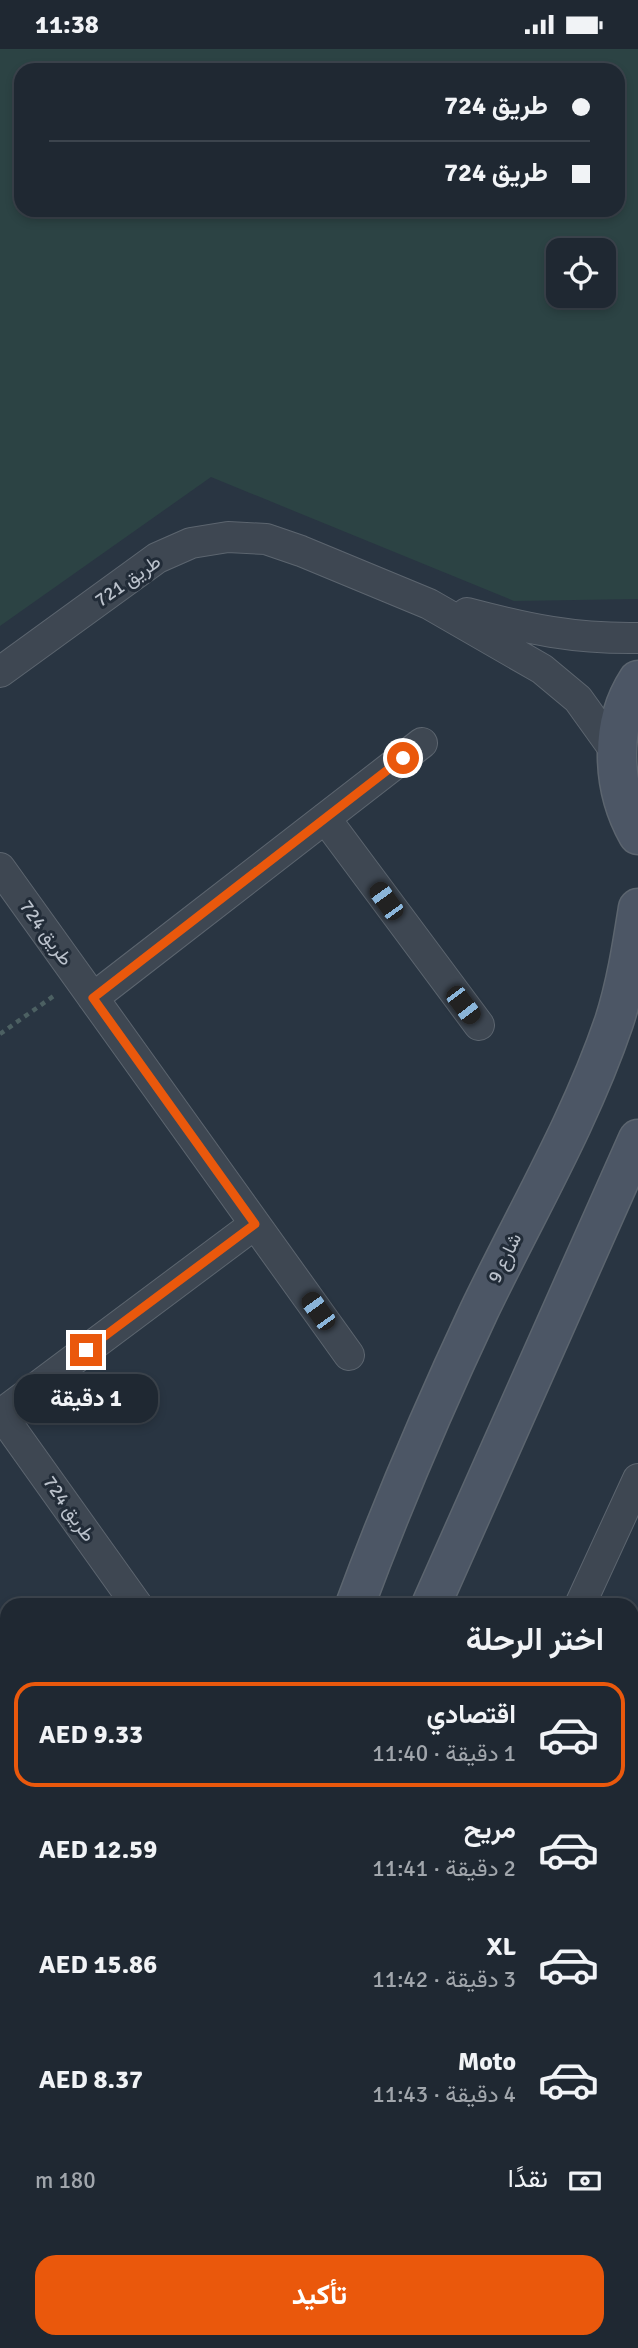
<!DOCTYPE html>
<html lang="ar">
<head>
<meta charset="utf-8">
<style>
	:root { --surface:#1f2832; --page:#27303a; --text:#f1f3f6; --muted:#a1a6ac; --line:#3c444d; --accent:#ea580c }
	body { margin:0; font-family:Signika,Vazirmatn,sans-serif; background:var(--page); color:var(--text); direction:rtl; height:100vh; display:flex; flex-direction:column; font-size:26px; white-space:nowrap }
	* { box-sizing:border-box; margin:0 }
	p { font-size:23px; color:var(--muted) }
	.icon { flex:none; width:38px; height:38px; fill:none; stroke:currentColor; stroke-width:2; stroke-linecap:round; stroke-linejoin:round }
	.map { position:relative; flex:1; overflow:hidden; direction:ltr }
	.details { position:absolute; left:0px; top:1549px; width:639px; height:751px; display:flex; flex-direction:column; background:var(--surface); border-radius:21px 21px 0 0; box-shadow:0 4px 10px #0003,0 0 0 2px var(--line); direction:rtl }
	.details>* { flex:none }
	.top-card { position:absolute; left:14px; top:14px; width:611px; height:154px; border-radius:21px; box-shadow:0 4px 10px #0003,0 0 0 2px var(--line); direction:rtl; display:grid; align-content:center; height:154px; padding:0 35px; background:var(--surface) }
	.buttons { position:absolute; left:546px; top:189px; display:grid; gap:14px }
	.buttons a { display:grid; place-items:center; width:70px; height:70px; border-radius:14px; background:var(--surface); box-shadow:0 4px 10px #0003,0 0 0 2px var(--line); font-size:35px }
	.end { position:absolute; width:32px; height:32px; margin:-16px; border:9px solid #ea580c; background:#fff; box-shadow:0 0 0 4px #fff }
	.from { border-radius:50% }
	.bubble { position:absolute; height:49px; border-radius:21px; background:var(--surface); box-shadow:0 4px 10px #0003,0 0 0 2px var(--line); font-size:23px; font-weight:700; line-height:49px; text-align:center; direction:rtl }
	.car { position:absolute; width:21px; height:42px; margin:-21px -10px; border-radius:9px; box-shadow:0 0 5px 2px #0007; background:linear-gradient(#222 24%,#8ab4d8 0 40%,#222 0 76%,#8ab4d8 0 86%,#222 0) }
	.top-card b { display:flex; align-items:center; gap:24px; height:66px; font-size:26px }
	.top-card b+b { border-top:2px solid var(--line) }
	.top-card i { width:18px; height:18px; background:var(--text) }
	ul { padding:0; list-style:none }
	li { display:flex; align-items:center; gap:21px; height:105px; margin:0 14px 10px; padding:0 21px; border:4px solid transparent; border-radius:21px }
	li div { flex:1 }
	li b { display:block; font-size:26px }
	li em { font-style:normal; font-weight:700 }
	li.current { border-color:var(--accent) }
	li>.icon { width:63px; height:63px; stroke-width:1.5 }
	h2 { padding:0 35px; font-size:32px; line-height:84px }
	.pay { display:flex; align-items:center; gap:18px; height:77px; padding:0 35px; font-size:26px }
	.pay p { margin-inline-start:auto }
	.action { display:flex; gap:14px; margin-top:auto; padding:14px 35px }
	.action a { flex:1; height:80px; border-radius:21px; background:var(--accent); color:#fff; font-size:28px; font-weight:700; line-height:80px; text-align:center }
	.status { display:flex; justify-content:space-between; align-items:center; height:49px; padding:0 35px; background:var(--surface); direction:ltr }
	.status svg { height:19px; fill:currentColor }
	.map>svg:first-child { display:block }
</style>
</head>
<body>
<div class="status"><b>11:38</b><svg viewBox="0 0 49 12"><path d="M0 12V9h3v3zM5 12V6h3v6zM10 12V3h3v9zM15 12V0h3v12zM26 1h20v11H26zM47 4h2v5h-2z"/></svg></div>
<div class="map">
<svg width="638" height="2299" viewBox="0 0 638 2299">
	<rect width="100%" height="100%" fill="#293542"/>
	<!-- green -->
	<path fill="#2c4344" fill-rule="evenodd" d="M 0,0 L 638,0 L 638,550 L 514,552 L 211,428 L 0,577 ZM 21,21 L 618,21 L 618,161 L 21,161 ZM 558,201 L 604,201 L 604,247 L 558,247 Z"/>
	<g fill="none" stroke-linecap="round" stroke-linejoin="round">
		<defs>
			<path id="minor" d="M 467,564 C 528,580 574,590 638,589
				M 0,623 L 157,509 L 191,494 L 228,488 L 266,490 L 301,502 L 429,555 L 542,620 L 578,650 L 616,703
				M 325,769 L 479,976
				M 0,819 L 349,1306
				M 93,949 L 422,694
				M 0,1364 L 137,1556
				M 1,1365 L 255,1175
				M 580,1556 L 638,1430
				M 632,1735 L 638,1738
				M 632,1927 L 638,1914
				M 0,2265 L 7,2270
				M 39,2292 L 44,2299
				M 484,2299 L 484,2292"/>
			<path id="tertiary" d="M 0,2080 L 7,2077
				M 0,2147 L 7,2147"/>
			<path id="secondary" d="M 638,631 C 608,677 612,740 638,786
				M 355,1556 C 392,1456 434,1358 479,1262 C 525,1166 580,1073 614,973 C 626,936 632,897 638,859
				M 431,1556 L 638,1090
				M 0,2040 L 7,2035
				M 0,2221 L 7,2224
				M 109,2292 L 115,2299
				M 211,2292 L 214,2299
				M 323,2299 L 324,2292"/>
		</defs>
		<!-- minor casing -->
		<use href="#minor" stroke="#5c656f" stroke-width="32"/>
		<!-- tertiary casing -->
		<use href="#tertiary" stroke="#5c656f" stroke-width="39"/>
		<!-- secondary casing -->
		<use href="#secondary" stroke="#5c656f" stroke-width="41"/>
		<!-- path -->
		<path stroke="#4c6062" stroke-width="4.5" stroke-dasharray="5 5" stroke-linecap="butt" d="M 0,985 L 55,946"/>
		<!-- minor -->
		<use href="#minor" stroke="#3e4752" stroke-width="30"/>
		<!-- tertiary -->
		<use href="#tertiary" stroke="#3e4752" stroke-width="37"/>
		<!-- secondary -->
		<use href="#secondary" stroke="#4c5665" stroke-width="38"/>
	</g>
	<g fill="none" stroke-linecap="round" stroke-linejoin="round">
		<!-- route -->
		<path stroke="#ea580c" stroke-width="9" d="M 86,1301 L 255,1175 L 93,949 L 403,709"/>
	</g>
	<g text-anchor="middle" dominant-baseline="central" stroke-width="6" stroke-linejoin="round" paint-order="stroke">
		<!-- street labels -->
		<g font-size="19" fill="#bbc2cc" stroke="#222c38">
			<text transform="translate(128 532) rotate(-35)">طريق 721</text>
			<text transform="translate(46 884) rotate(54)">طريق 724</text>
			<text transform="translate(505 1209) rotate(-64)">شارع 9</text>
			<text transform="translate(69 1460) rotate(55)">طريق 724</text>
		</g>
	</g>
</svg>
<div class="buttons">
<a><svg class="icon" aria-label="locate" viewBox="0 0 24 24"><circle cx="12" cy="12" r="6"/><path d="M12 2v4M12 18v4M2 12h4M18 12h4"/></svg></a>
</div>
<i class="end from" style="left:403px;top:709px"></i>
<i class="end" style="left:86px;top:1301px"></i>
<div class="bubble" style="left:14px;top:1325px;width:144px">1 دقيقة</div>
<i class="car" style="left:386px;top:852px;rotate:324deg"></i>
<i class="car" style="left:463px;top:956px;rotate:143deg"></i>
<i class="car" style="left:318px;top:1262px;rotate:324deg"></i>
<div class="top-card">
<b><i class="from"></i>طريق 724</b>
<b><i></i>طريق 724</b>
</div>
<section class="details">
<h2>اختر الرحلة</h2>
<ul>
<li class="current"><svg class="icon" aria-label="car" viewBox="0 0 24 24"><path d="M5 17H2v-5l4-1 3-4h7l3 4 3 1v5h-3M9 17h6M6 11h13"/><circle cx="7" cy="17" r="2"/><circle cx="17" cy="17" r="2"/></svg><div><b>اقتصادي</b><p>1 دقيقة · 11:40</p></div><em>AED 9.33</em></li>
<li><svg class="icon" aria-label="car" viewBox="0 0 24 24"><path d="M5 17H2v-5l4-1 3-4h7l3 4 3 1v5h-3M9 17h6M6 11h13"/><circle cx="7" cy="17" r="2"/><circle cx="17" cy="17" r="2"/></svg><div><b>مريح</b><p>2 دقيقة · 11:41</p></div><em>AED 12.59</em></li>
<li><svg class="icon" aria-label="car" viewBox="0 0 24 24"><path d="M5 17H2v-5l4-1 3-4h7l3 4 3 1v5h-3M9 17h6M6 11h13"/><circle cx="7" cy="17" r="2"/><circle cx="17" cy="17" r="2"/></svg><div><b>XL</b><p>3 دقيقة · 11:42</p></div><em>AED 15.86</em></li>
<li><svg class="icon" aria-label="car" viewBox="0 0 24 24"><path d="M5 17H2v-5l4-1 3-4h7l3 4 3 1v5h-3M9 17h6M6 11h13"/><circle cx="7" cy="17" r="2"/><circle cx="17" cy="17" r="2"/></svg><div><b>Moto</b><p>4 دقيقة · 11:43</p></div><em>AED 8.37</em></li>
</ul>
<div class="pay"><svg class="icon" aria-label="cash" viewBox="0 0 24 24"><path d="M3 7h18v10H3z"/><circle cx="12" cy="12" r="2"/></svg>نقدًا<p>180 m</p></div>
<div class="action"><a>تأكيد</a></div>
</section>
</div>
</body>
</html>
